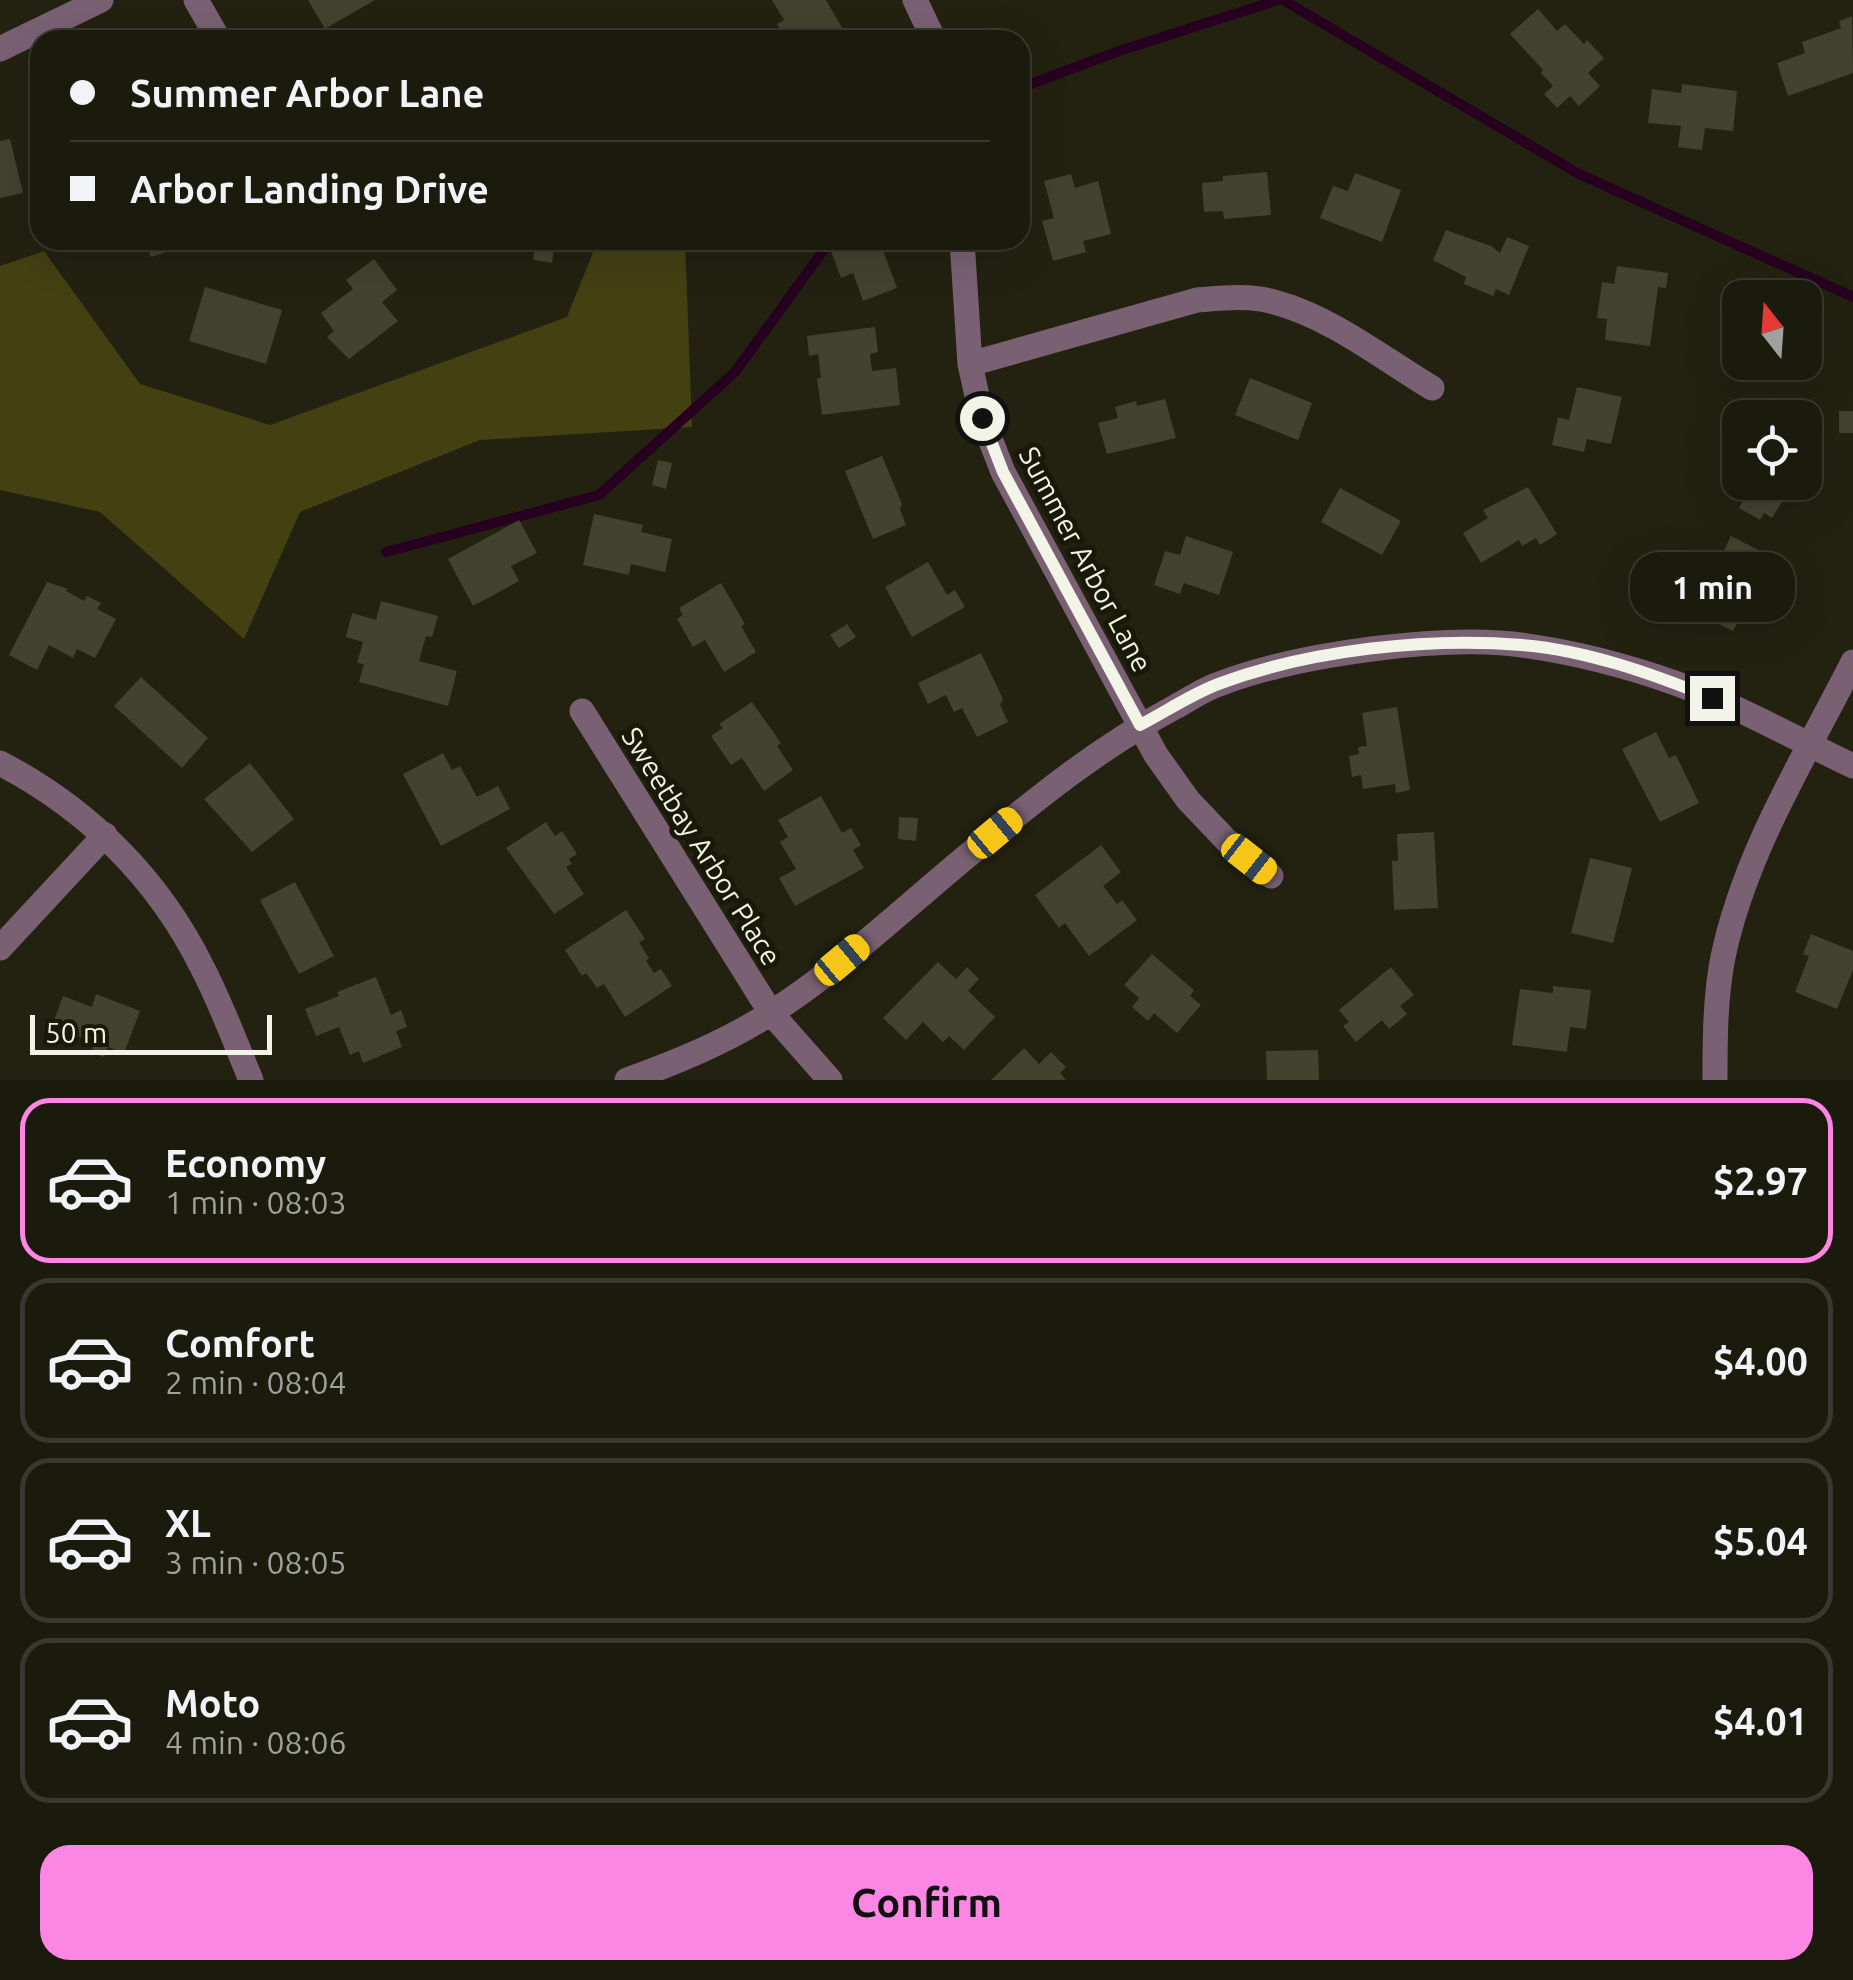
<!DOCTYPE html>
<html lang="en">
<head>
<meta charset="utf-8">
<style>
	:root { --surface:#1a1a0d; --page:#232316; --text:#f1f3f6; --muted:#9fa19d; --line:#38382e; --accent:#fc86e3 }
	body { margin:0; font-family:Ubuntu,sans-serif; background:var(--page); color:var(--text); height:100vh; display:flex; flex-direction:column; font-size:38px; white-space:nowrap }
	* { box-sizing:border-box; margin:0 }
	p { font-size:32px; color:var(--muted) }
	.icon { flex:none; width:55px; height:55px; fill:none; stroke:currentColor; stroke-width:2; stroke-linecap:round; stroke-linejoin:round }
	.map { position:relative; height:1080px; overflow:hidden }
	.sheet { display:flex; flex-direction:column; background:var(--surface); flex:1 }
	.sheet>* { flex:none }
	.guide { position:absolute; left:30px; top:30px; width:1000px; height:220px; border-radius:30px; box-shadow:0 10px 40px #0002,0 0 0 2px var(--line); display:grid; align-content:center; height:220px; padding:0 40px; background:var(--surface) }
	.needle { width:65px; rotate:343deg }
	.buttons { position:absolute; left:1722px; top:280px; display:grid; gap:20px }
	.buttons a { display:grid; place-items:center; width:100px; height:100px; border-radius:20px; background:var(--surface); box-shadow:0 10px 40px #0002,0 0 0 2px var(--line); font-size:50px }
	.scale { position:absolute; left:30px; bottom:25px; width:242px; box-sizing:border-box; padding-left:10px; border:5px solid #f3f4e8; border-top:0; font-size:28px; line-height:35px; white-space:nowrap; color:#f3f4e8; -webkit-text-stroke:8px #191908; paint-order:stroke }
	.end { position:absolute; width:45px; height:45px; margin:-22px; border:12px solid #f3f4e8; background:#111; box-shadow:0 0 0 5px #111 }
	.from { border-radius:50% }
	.bubble { position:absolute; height:70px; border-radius:30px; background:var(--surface); box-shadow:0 10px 40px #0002,0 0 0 2px var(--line); font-size:32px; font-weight:600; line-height:70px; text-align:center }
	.car { position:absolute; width:30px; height:60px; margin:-30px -15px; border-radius:12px; box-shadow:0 0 8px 2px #0007; background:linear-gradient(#f5c518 24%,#345 0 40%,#f5c518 0 76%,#345 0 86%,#f5c518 0) }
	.guide b { display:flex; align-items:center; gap:35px; height:95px; font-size:38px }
	.guide b+b { border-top:2px solid var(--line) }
	.guide i { width:25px; height:25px; background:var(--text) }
	ul { padding:18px 0 0; list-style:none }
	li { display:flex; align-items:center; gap:30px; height:165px; margin:0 20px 15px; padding:0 20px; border:5px solid var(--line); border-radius:30px }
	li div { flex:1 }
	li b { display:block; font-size:38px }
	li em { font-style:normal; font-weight:600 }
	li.selected { border-color:var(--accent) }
	li>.icon { width:90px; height:90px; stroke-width:1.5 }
	.button { display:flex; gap:20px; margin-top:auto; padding:20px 40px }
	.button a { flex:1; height:115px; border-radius:30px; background:var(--accent); color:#111; font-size:40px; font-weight:600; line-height:115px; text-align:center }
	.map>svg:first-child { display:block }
</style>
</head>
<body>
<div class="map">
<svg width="1853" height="1080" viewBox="0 0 1853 1080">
	<rect width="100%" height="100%" fill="#232211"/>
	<!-- green -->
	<path fill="#434112" d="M 598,240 L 685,240 L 692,427 L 480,440 L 300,512 L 244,639 L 100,512 L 0,490 L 0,266 L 44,251 L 140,384 L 270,425 L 567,317 Z"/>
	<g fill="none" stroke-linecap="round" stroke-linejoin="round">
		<!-- stream -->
		<path stroke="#270020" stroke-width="10" d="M 1283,0 L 1579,174 L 1853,297
			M 1020,88 L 1119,51 L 1278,0
			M 386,552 L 599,495 L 735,372 L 831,240"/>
	</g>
	<!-- building -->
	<path fill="#42422f" d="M 308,0 L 375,0 L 325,29 Z
		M 772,0 L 826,0 L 844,31 L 829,40 L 798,40 L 794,32 L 785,38 L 777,24 L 784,20 Z
		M 1538,9 L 1557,31 L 1565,24 L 1584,44 L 1587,40 L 1604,58 L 1588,73 L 1600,86 L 1579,106 L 1570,96 L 1557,108 L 1544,94 L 1553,86 L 1541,73 L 1543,70 L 1510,34 Z
		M 1852,16 L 1853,73 L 1788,96 L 1777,63 L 1805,53 L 1802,42 L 1841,28 L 1839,21 Z
		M 1682,84 L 1737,91 L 1733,131 L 1705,128 L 1702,150 L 1678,147 L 1681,126 L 1648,123 L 1652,89 L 1681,93 Z
		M 10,139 L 23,193 L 0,198 L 0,141 Z
		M 1267,172 L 1271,215 L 1224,219 L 1223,211 L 1204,212 L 1202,183 L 1223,181 L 1223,176 Z
		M 1355,173 L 1401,190 L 1382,242 L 1320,218 L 1333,186 L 1348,191 Z
		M 1071,174 L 1075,188 L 1098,181 L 1111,234 L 1083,241 L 1086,252 L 1053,261 L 1042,221 L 1054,218 L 1044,181 Z
		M 1446,230 L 1491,246 L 1500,253 L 1507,237 L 1529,246 L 1509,295 L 1496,289 L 1493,296 L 1464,284 L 1466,277 L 1433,260 Z
		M 145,240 L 185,240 L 187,245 L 151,257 Z
		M 827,240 L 879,240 L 897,288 L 863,301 L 853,273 L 841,278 Z
		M 536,244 L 554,247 L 552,263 L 533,260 Z
		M 374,259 L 397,290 L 382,302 L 398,321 L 349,359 L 327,337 L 334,331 L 321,313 L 353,289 L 346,280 Z
		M 1617,266 L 1668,273 L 1666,288 L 1658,287 L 1650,346 L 1605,340 L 1607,319 L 1597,318 L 1602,282 L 1614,284 Z
		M 205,287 L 282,310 L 266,364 L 189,341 Z
		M 875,327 L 878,352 L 870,354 L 872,371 L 896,368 L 900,405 L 822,415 L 817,378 L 821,378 L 818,354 L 809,356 L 807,336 Z
		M 1250,378 L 1312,403 L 1298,440 L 1235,415 Z
		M 1577,387 L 1622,397 L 1611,444 L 1587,439 L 1584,452 L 1552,445 L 1558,417 L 1569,420 Z
		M 1165,399 L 1176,438 L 1107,454 L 1098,423 L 1118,418 L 1115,407 L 1136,401 L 1137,406 Z
		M 1839,411 L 1853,411 L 1853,433 L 1839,433 Z
		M 882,456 L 902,504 L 900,509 L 906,525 L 873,539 L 845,471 Z
		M 658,460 L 672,463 L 666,489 L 652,485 Z
		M 1755,482 L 1794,482 L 1772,518 L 1764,513 L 1760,520 L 1739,508 Z
		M 1528,487 L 1557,534 L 1540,545 L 1536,538 L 1522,546 L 1519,540 L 1481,563 L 1463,533 L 1488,518 L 1483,510 Z
		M 1340,488 L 1401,521 L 1382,555 L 1321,522 Z
		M 594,514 L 643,525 L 641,532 L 672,539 L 665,572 L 631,564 L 629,575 L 583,565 Z
		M 519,520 L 537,553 L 511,566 L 519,581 L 473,606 L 448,559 Z
		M 1186,536 L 1233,552 L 1219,595 L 1184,583 L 1180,594 L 1154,585 L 1165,551 L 1180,555 Z
		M 1731,536 L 1776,559 L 1766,579 L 1772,582 L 1766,594 L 1755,589 L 1733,631 L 1699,614 L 1714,586 L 1708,583 Z
		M 928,562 L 947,595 L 955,590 L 965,607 L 912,637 L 885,587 Z
		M 47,582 L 68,589 L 66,591 L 84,601 L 87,596 L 101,603 L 97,609 L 116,619 L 95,658 L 77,649 L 73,658 L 49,645 L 37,670 L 9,655 Z
		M 721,583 L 745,624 L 741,626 L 756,652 L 724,672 L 705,640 L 693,647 L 677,619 L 683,615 L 679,608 Z
		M 381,601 L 438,616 L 432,637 L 426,636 L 419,661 L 457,671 L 448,706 L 359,682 L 364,664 L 357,663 L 363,642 L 346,637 L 352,613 L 376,620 Z
		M 847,624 L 856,637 L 839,648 L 830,635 Z
		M 981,653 L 1003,699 L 1000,705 L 1008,722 L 977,737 L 962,708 L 954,712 L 946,695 L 928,704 L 918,683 Z
		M 141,677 L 208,738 L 182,768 L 114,706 Z
		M 752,702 L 781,743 L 777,746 L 793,770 L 764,791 L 742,758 L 731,765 L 711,736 L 723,728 L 719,724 Z
		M 1397,707 L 1410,790 L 1396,793 L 1395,784 L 1363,789 L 1361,775 L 1352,777 L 1349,756 L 1359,754 L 1358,747 L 1367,746 L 1362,713 Z
		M 1656,732 L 1669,758 L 1676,755 L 1699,803 L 1660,822 L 1622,749 Z
		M 443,753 L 452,770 L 460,766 L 477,797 L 498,786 L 510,809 L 441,846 L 403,774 Z
		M 250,763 L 294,819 L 252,852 L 204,799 Z
		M 821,796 L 842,833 L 851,828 L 861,845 L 853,850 L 864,868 L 795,906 L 779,878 L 796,869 L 780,842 L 788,837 L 778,820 Z
		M 899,817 L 918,818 L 916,841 L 898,839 Z
		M 546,822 L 555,836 L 562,831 L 577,854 L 569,859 L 572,864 L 566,867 L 584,894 L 554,914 L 506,848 Z
		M 1434,832 L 1438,908 L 1394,910 L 1392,861 L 1398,861 L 1397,834 Z
		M 1101,845 L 1121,872 L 1103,886 L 1117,904 L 1122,900 L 1137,920 L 1089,956 L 1065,923 L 1059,928 L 1035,895 Z
		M 1590,858 L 1632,868 L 1613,943 L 1571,933 Z
		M 295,882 L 334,956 L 299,974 L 260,900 Z
		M 626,910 L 645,939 L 639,942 L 649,958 L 646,961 L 654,973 L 661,969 L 672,986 L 625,1017 L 604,984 L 597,988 L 586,973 L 582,976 L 565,950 Z
		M 1811,934 L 1853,951 L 1853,970 L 1837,1009 L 1795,992 L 1809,956 L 1803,954 Z
		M 1152,954 L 1194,990 L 1190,996 L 1201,1005 L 1177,1033 L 1154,1013 L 1148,1021 L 1132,1007 L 1139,998 L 1124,985 Z
		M 938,962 L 956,979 L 967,967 L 979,979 L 968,991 L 995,1017 L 964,1050 L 949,1036 L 943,1042 L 923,1022 L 906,1040 L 883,1018 Z
		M 1391,967 L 1414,995 L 1400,1006 L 1407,1014 L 1389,1029 L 1382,1020 L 1356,1042 L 1343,1026 L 1349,1022 L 1339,1010 Z
		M 376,977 L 391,1015 L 401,1010 L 407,1027 L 396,1031 L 402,1047 L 363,1063 L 359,1051 L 350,1055 L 339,1027 L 316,1036 L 305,1009 L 339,996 L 337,992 Z
		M 1553,986 L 1591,990 L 1586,1029 L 1570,1027 L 1567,1052 L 1512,1045 L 1520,989 L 1553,993 Z
		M 96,994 L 140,1011 L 124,1053 L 108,1047 L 104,1057 L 91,1052 L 95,1043 L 52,1026 L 63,996 L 92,1007 Z
		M 1024,1048 L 1039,1064 L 1051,1052 L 1066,1067 L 1060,1073 L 1066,1080 L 991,1080 Z
		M 1318,1050 L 1319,1080 L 1267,1080 L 1266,1051 Z"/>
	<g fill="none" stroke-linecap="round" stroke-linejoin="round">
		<!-- minor -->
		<path stroke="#796173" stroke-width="25" d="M 196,0 L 219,40
			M 915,0 L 934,40
			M 0,49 L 101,0
			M 962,240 L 970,364 L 982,418 L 1003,472 L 1156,755 L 1188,800 L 1227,841 L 1271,876
			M 970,364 L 1197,300 C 1223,298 1249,295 1274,302 C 1331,317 1382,358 1432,388
			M 582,711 L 771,1013 L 830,1080
			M 0,763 C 88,809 158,878 202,967 C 221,1003 235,1042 251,1080
			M 0,948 L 105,835
			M 627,1080 C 677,1062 726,1042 771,1013 C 843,967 906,906 972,852 C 1037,798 1100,747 1175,707 C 1190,699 1205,688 1222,683 C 1299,654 1447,633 1528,646 C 1577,653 1627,666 1675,683 C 1736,705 1794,738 1853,766
			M 1715,1080 C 1715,1039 1715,998 1723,957 C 1745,852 1805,757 1853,662"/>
	</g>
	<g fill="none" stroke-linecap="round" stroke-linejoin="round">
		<!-- route -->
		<path stroke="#f3f4e8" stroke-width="12" d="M 982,418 L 1003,472 L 1140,725 C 1167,711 1193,693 1221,683 C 1310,650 1428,637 1522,645 C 1586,650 1653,674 1712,698"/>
	</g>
	<g text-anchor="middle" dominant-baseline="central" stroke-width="10" stroke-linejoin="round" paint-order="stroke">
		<!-- street labels -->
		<g font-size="28" fill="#f3f4e8" stroke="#191908">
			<text transform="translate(1086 559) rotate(62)">Summer Arbor Lane</text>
			<text transform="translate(702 846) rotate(58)">Sweetbay Arbor Place</text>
		</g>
	</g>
</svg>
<div class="buttons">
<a><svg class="needle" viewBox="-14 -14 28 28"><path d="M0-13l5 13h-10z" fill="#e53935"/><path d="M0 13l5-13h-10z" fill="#9fa19d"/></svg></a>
<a><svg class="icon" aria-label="locate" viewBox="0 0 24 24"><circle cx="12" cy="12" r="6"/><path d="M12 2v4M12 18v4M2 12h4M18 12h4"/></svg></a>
</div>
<div class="scale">50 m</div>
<i class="end from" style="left:982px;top:418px"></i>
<i class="end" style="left:1712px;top:698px"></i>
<div class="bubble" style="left:1630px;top:552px;width:165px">1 min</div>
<i class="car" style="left:995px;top:833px;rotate:50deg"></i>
<i class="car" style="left:1249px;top:859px;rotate:128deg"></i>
<i class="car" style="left:842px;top:960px;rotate:50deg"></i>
<div class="guide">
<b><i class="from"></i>Summer Arbor Lane</b>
<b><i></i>Arbor Landing Drive</b>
</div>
</div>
<section class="sheet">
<ul>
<li class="selected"><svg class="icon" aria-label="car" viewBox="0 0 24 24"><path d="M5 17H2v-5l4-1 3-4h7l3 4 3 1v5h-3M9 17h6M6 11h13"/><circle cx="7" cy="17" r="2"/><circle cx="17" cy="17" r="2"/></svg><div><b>Economy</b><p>1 min · 08:03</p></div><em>$2.97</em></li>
<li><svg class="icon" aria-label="car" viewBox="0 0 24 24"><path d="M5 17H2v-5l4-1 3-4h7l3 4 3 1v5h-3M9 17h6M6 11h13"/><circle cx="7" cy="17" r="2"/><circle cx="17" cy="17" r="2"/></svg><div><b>Comfort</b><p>2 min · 08:04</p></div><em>$4.00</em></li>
<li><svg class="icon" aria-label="car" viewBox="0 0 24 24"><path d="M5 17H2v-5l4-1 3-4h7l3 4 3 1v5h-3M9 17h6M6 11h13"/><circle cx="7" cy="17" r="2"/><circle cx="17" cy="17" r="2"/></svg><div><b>XL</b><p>3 min · 08:05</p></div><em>$5.04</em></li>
<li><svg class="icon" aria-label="car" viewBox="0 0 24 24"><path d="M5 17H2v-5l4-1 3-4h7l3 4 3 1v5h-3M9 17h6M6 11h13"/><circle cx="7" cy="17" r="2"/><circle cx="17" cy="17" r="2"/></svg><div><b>Moto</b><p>4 min · 08:06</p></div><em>$4.01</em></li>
</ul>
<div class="button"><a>Confirm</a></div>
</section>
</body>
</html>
